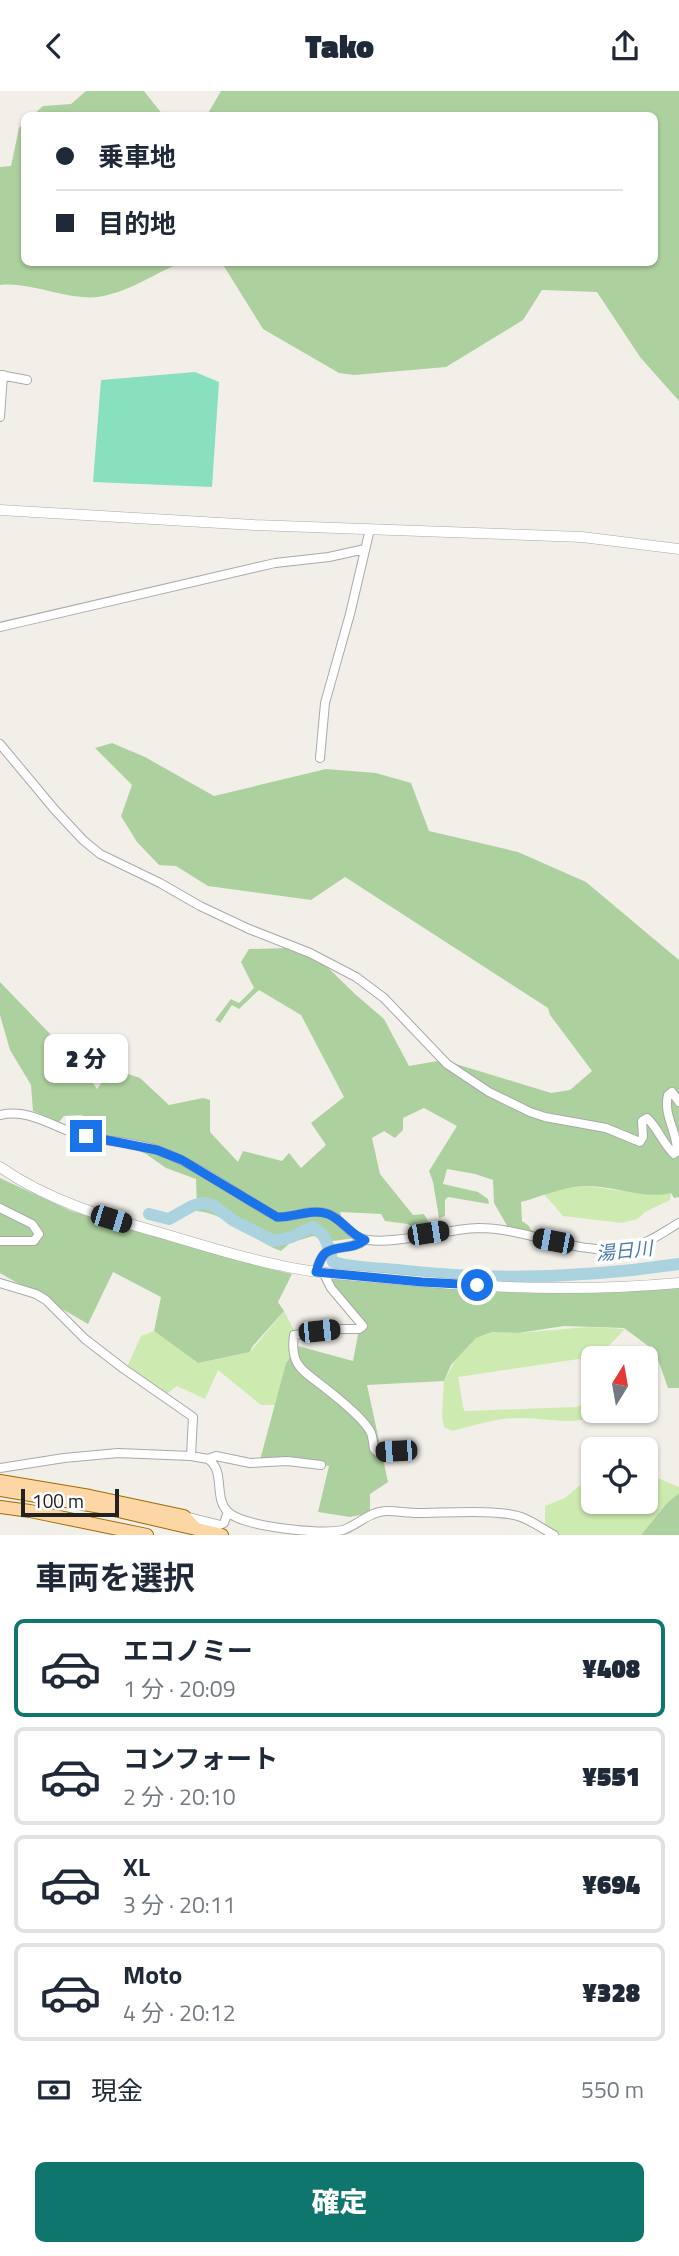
<!DOCTYPE html>
<html lang="ja">
<head>
<meta charset="utf-8">
<style>
	:root { --surface:#fff; --page:#f6f6f7; --text:#1f2937; --muted:#747a83; --line:#e0e1e3; --accent:#0f766e }
	body { margin:0; font-family:"Titillium Web","Noto Sans JP",sans-serif; background:var(--page); color:var(--text); height:100vh; display:flex; flex-direction:column; font-size:26px; white-space:nowrap }
	* { box-sizing:border-box; margin:0 }
	p { font-size:23px; color:var(--muted) }
	.icon { flex:none; width:38px; height:38px; fill:none; stroke:currentColor; stroke-width:2; stroke-linecap:round; stroke-linejoin:round }
	.map { position:relative; height:1444px; overflow:hidden }
	.sheet { display:flex; flex-direction:column; background:var(--surface); flex:1 }
	.sheet>* { flex:none }
	.guide { position:absolute; left:21px; top:21px; width:637px; height:154px; border-radius:10px; box-shadow:0 2px 5px #0004; display:grid; align-content:center; height:154px; padding:0 35px; background:var(--surface) }
	.needle { width:46px; rotate:11deg }
	.fabs { position:absolute; left:581px; top:1255px; display:grid; gap:14px }
	.fabs a { display:grid; place-items:center; width:77px; height:77px; border-radius:10px; background:var(--surface); box-shadow:0 2px 5px #0004; font-size:35px }
	.scale { position:absolute; left:21px; bottom:18px; width:98px; box-sizing:border-box; padding-left:7px; border:4px solid #222; border-top:0; font-size:19px; line-height:24px; white-space:nowrap; color:#222; -webkit-text-stroke:5px #fff; paint-order:stroke }
	.end { position:absolute; width:32px; height:32px; margin:-16px; border:9px solid #1a73e8; background:#fff; box-shadow:0 0 0 4px #fff }
	.from { border-radius:50% }
	.bubble { position:absolute; height:49px; border-radius:10px; background:var(--surface); box-shadow:0 2px 5px #0004; font-size:23px; font-weight:800; line-height:49px; text-align:center }
	.car { position:absolute; width:21px; height:42px; margin:-21px -10px; border-radius:9px; box-shadow:0 0 5px 2px #0007; background:linear-gradient(#222 24%,#8ab4d8 0 40%,#222 0 76%,#8ab4d8 0 86%,#222 0) }
	.guide b { display:flex; align-items:center; gap:24px; height:66px; font-size:26px }
	.guide b+b { border-top:2px solid var(--line) }
	.guide i { width:18px; height:18px; background:var(--text) }
	ul { padding:0; list-style:none }
	li { display:flex; align-items:center; gap:21px; height:98px; margin:0 14px 10px; padding:0 21px; border:4px solid var(--line); border-radius:10px }
	li div { flex:1 }
	li b { display:block; font-size:26px }
	li em { font-style:normal; font-weight:800 }
	li.on { border-color:var(--accent) }
	li>.icon { width:63px; height:63px; stroke-width:1.5 }
	h2 { padding:0 35px; font-size:32px; line-height:84px }
	.pay { display:flex; align-items:center; gap:18px; height:77px; padding:0 35px; font-size:26px }
	.pay p { margin-inline-start:auto }
	.cta { display:flex; gap:14px; margin-top:auto; padding:14px 35px }
	.cta a { flex:1; height:80px; border-radius:10px; background:var(--accent); color:#fff; font-size:28px; font-weight:800; line-height:80px; text-align:center }
	header { display:flex; justify-content:space-between; align-items:center; height:91px; padding:0 35px; background:var(--surface); font-size:32px; font-weight:800 }
	.map>svg:first-child { display:block }
</style>
</head>
<body>
<header><svg class="icon" aria-label="back" viewBox="0 0 24 24"><path d="M15 5l-7 7 7 7"/></svg>Tako<svg class="icon" aria-label="share" viewBox="0 0 24 24"><path d="M12 15V3M7 8l5-5 5 5M5 13v7h14v-7"/></svg></header>
<div class="map">
<svg width="679" height="1444" viewBox="0 0 679 1444">
	<rect width="100%" height="100%" fill="#f2efe9"/>
	<!-- grass -->
	<path fill="#cdebb0" d="M 586,1095 L 631,1101 L 671,1102 L 670,1109 L 645,1121 L 637,1128 L 622,1132 L 563,1125 L 544,1103 L 557,1098 Z
		M 284,1220 L 296,1243 L 298,1255 L 286,1272 L 275,1314 L 261,1314 L 218,1279 L 205,1308 L 177,1295 L 165,1304 L 127,1276 L 141,1245 L 154,1240 L 198,1272 L 250,1261 Z
		M 588,1236 L 625,1238 L 599,1265 L 458,1286 L 464,1320 L 576,1316 L 593,1310 L 593,1320 L 605,1320 C 575,1338 550,1326 518,1327 C 497,1327 473,1335 452,1340 L 444,1336 L 442,1326 L 444,1290 L 455,1270 L 476,1247 L 492,1241 L 518,1242 Z
		M 646,1382 L 679,1396 L 679,1402 L 667,1412 L 641,1444 L 555,1444 L 545,1434 L 545,1415 L 565,1407 L 593,1383 L 593,1410 L 646,1410 Z"/>
	<!-- forest -->
	<path fill="#add19e" d="M 86,0 L 144,0 L 163,24 L 33,24 L 43,15 L 71,13 Z
		M 221,0 L 679,0 L 679,310 L 640,266 L 597,201 L 542,199 L 523,229 L 446,276 L 354,284 L 339,282 L 263,238 L 222,172 L 654,172 L 654,24 L 207,24 Z
		M 24,32 L 24,172 L 180,172 C 151,184 116,210 82,206 C 55,204 26,191 0,194 L 0,76 L 11,75 L 19,37 Z
		M 112,652 L 145,666 L 214,705 L 326,678 L 376,682 L 411,692 L 429,740 L 518,761 L 586,791 L 679,869 L 679,1106 L 674,1107 L 671,1102 C 643,1109 613,1094 585,1095 C 561,1096 544,1105 521,1111 L 522,1130 L 529,1135 L 533,1143 L 509,1138 L 494,1112 L 493,1089 L 475,1083 L 447,1078 L 443,1093 L 478,1101 L 488,1108 L 489,1113 L 448,1106 L 445,1109 L 445,1125 L 439,1127 L 433,1091 L 429,1080 L 457,1035 L 424,1017 L 403,1027 L 403,1039 L 395,1047 L 384,1040 L 372,1047 L 380,1083 L 413,1124 L 424,1123 L 432,1138 L 421,1143 L 408,1133 L 385,1130 L 381,1123 L 340,1121 L 346,1140 L 355,1147 L 333,1150 L 313,1145 L 290,1152 L 281,1160 C 252,1149 228,1123 197,1120 L 196,1088 L 166,1077 L 146,1063 L 101,1045 L 82,1024 L 64,1025 L 59,1031 L 33,1020 L 31,994 L 10,959 L 0,924 L 0,891 L 82,976 L 97,998 L 112,978 L 140,987 L 169,1014 L 203,1007 L 210,1009 L 210,1041 L 238,1071 L 243,1060 L 282,1070 L 289,1062 L 301,1077 L 326,1054 L 311,1032 L 344,1006 L 301,924 L 259,899 L 239,918 L 232,914 L 220,932 L 215,929 L 231,908 L 239,912 L 254,897 L 241,871 L 249,858 L 289,857 L 319,868 L 355,903 L 384,928 L 409,975 L 443,969 L 551,1002 L 570,999 L 592,980 L 550,924 L 548,917 L 345,786 L 311,809 L 208,795 L 176,775 L 159,774 L 137,751 L 121,725 L 132,694 L 95,657 Z
		M 0,1087 L 71,1120 L 266,1177 L 292,1183 L 278,1211 L 284,1220 L 252,1256 L 250,1261 L 198,1272 L 154,1240 L 161,1206 L 113,1181 L 88,1233 L 0,1182 Z
		M 329,1188 L 679,1195 L 679,1297 L 668,1297 L 655,1260 L 624,1237 L 564,1235 L 518,1242 L 492,1241 L 476,1247 L 451,1274 L 444,1290 L 367,1294 L 388,1391 L 370,1403 L 370,1422 L 350,1426 L 318,1421 L 329,1375 L 280,1367 L 260,1369 L 286,1272 L 298,1255 L 353,1270 L 360,1233 Z
		M 679,1402 L 679,1444 L 641,1444 L 667,1412 Z"/>
	<!-- pitch -->
	<path fill="#88e0be" d="M 195,281 L 219,291 L 212,396 L 93,391 L 101,289 Z"/>
	<g fill="none" stroke-linecap="round" stroke-linejoin="round">
		<!-- river -->
		<path stroke="#aad3df" stroke-width="12" d="M 149,1123 L 169,1128 L 192,1115 L 202,1112 L 213,1114 L 234,1130 L 274,1150 L 292,1146 L 312,1136 C 327,1142 328,1157 333,1171 C 353,1177 376,1177 397,1179 C 491,1190 585,1187 679,1173"/>
		<defs>
			<path id="minor" d="M 0,284 L 27,289
				M 0,326 L 3,284
				M 0,536 L 275,472 L 329,466 L 365,458
				M 0,653 L 55,719 L 83,749 L 100,763 L 160,792 L 200,815 L 249,838 L 310,862 L 356,886 L 384,907 L 447,973 L 489,1001 L 530,1021 L 545,1026 L 606,1037 L 640,1051 L 643,1046 L 642,1030 L 647,1027 C 658,1037 663,1053 674,1063 L 677,1060 C 677,1040 663,1024 668,1004 L 672,1001 L 679,1011
				M 320,667 L 325,612 L 350,523 L 370,438
				M 0,1024 C 27,1018 47,1032 71,1041 C 100,1052 132,1049 160,1060 C 202,1076 237,1104 277,1126 C 294,1127 313,1116 329,1123 C 344,1130 351,1147 368,1149 C 400,1153 444,1138 479,1137 C 527,1137 577,1165 626,1157 C 645,1155 663,1141 679,1132
				M 0,1117 L 32,1133 L 39,1143 L 34,1150 L 0,1150
				M 316,1181 C 318,1175 321,1164 327,1161 C 339,1154 352,1159 365,1149
				M 323,1181 L 331,1197 L 363,1235 L 359,1238 L 340,1238 L 294,1244 C 290,1272 300,1278 320,1293 C 333,1303 365,1328 371,1342 C 373,1347 373,1353 374,1358 L 377,1361 L 395,1360
				M 0,1192 L 36,1203 L 46,1209 L 85,1248 L 124,1278 L 193,1326 L 191,1365
				M 208,1368 C 226,1380 213,1407 228,1421 C 244,1436 322,1444 343,1439 C 358,1434 370,1420 387,1420 C 397,1420 408,1422 419,1422 C 444,1422 500,1418 521,1426 C 532,1430 543,1438 554,1444
				M 0,1377 L 64,1367 L 118,1362 L 191,1365 L 208,1368 L 216,1365 L 250,1372 L 287,1370 L 321,1374
				M 184,1425 L 220,1434 L 224,1432 L 228,1421"/>
			<path id="tertiary" d="M 0,419 L 254,434 L 582,446 L 679,458
				M 0,1076 C 49,1110 104,1126 161,1142 C 199,1153 238,1166 278,1174 C 312,1182 348,1184 383,1187 C 480,1197 581,1201 679,1192"/>
			<path id="primary" d="M 0,1390 L 90,1405 L 184,1425 L 194,1436
				M 0,1399 L 101,1416 L 222,1444
				M 0,1416 L 30,1420 L 147,1444"/>
		</defs>
		<!-- minor casing -->
		<use href="#minor" stroke="#a9a9a9" stroke-width="10"/>
		<!-- tertiary casing -->
		<use href="#tertiary" stroke="#a9a9a9" stroke-width="11"/>
		<!-- primary casing -->
		<use href="#primary" stroke="#a06b00" stroke-width="14"/>
		<!-- minor -->
		<use href="#minor" stroke="#fff" stroke-width="8"/>
		<!-- tertiary -->
		<use href="#tertiary" stroke="#fff" stroke-width="10"/>
		<!-- primary -->
		<use href="#primary" stroke="#fcd6a4" stroke-width="12"/>
	</g>
	<g fill="none" stroke-linecap="round" stroke-linejoin="round">
		<!-- route -->
		<path stroke="#1a73e8" stroke-width="9" d="M 86,1045 L 157,1059 L 182,1069 L 277,1126 C 293,1127 311,1117 328,1123 C 342,1128 350,1144 365,1149 C 352,1159 339,1154 327,1161 C 321,1164 318,1175 316,1181 L 422,1191 L 477,1194"/>
	</g>
	<g text-anchor="middle" dominant-baseline="central" stroke-width="7" stroke-linejoin="round" paint-order="stroke">
		<!-- water labels -->
		<g font-size="19" font-style="italic" fill="#4a7aab" stroke="#fff">
			<text transform="translate(624 1159) rotate(-6)">湯日川</text>
		</g>
	</g>
</svg>
<div class="fabs">
<a><svg class="needle" viewBox="-14 -14 28 28"><path d="M0-13l5 13h-10z" fill="#e53935"/><path d="M0 13l5-13h-10z" fill="#747a83"/></svg></a>
<a><svg class="icon" aria-label="locate" viewBox="0 0 24 24"><circle cx="12" cy="12" r="6"/><path d="M12 2v4M12 18v4M2 12h4M18 12h4"/></svg></a>
</div>
<div class="scale">100 m</div>
<i class="end from" style="left:477px;top:1194px"></i>
<i class="end" style="left:86px;top:1045px"></i>
<div class="bubble" style="left:44px;top:943px;width:84px">2 分</div>
<i class="car" style="left:111px;top:1128px;rotate:107deg"></i>
<i class="car" style="left:428px;top:1142px;rotate:81deg"></i>
<i class="car" style="left:553px;top:1150px;rotate:281deg"></i>
<i class="car" style="left:319px;top:1240px;rotate:84deg"></i>
<i class="car" style="left:396px;top:1360px;rotate:267deg"></i>
<div class="guide">
<b><i class="from"></i>乗車地</b>
<b><i></i>目的地</b>
</div>
</div>
<section class="sheet">
<h2>車両を選択</h2>
<ul>
<li class="on"><svg class="icon" aria-label="car" viewBox="0 0 24 24"><path d="M5 17H2v-5l4-1 3-4h7l3 4 3 1v5h-3M9 17h6M6 11h13"/><circle cx="7" cy="17" r="2"/><circle cx="17" cy="17" r="2"/></svg><div><b>エコノミー</b><p>1 分 · 20:09</p></div><em>¥408</em></li>
<li><svg class="icon" aria-label="car" viewBox="0 0 24 24"><path d="M5 17H2v-5l4-1 3-4h7l3 4 3 1v5h-3M9 17h6M6 11h13"/><circle cx="7" cy="17" r="2"/><circle cx="17" cy="17" r="2"/></svg><div><b>コンフォート</b><p>2 分 · 20:10</p></div><em>¥551</em></li>
<li><svg class="icon" aria-label="car" viewBox="0 0 24 24"><path d="M5 17H2v-5l4-1 3-4h7l3 4 3 1v5h-3M9 17h6M6 11h13"/><circle cx="7" cy="17" r="2"/><circle cx="17" cy="17" r="2"/></svg><div><b>XL</b><p>3 分 · 20:11</p></div><em>¥694</em></li>
<li><svg class="icon" aria-label="car" viewBox="0 0 24 24"><path d="M5 17H2v-5l4-1 3-4h7l3 4 3 1v5h-3M9 17h6M6 11h13"/><circle cx="7" cy="17" r="2"/><circle cx="17" cy="17" r="2"/></svg><div><b>Moto</b><p>4 分 · 20:12</p></div><em>¥328</em></li>
</ul>
<div class="pay"><svg class="icon" aria-label="cash" viewBox="0 0 24 24"><path d="M3 7h18v10H3z"/><circle cx="12" cy="12" r="2"/></svg>現金<p>550 m</p></div>
<div class="cta"><a>確定</a></div>
</section>
</body>
</html>
